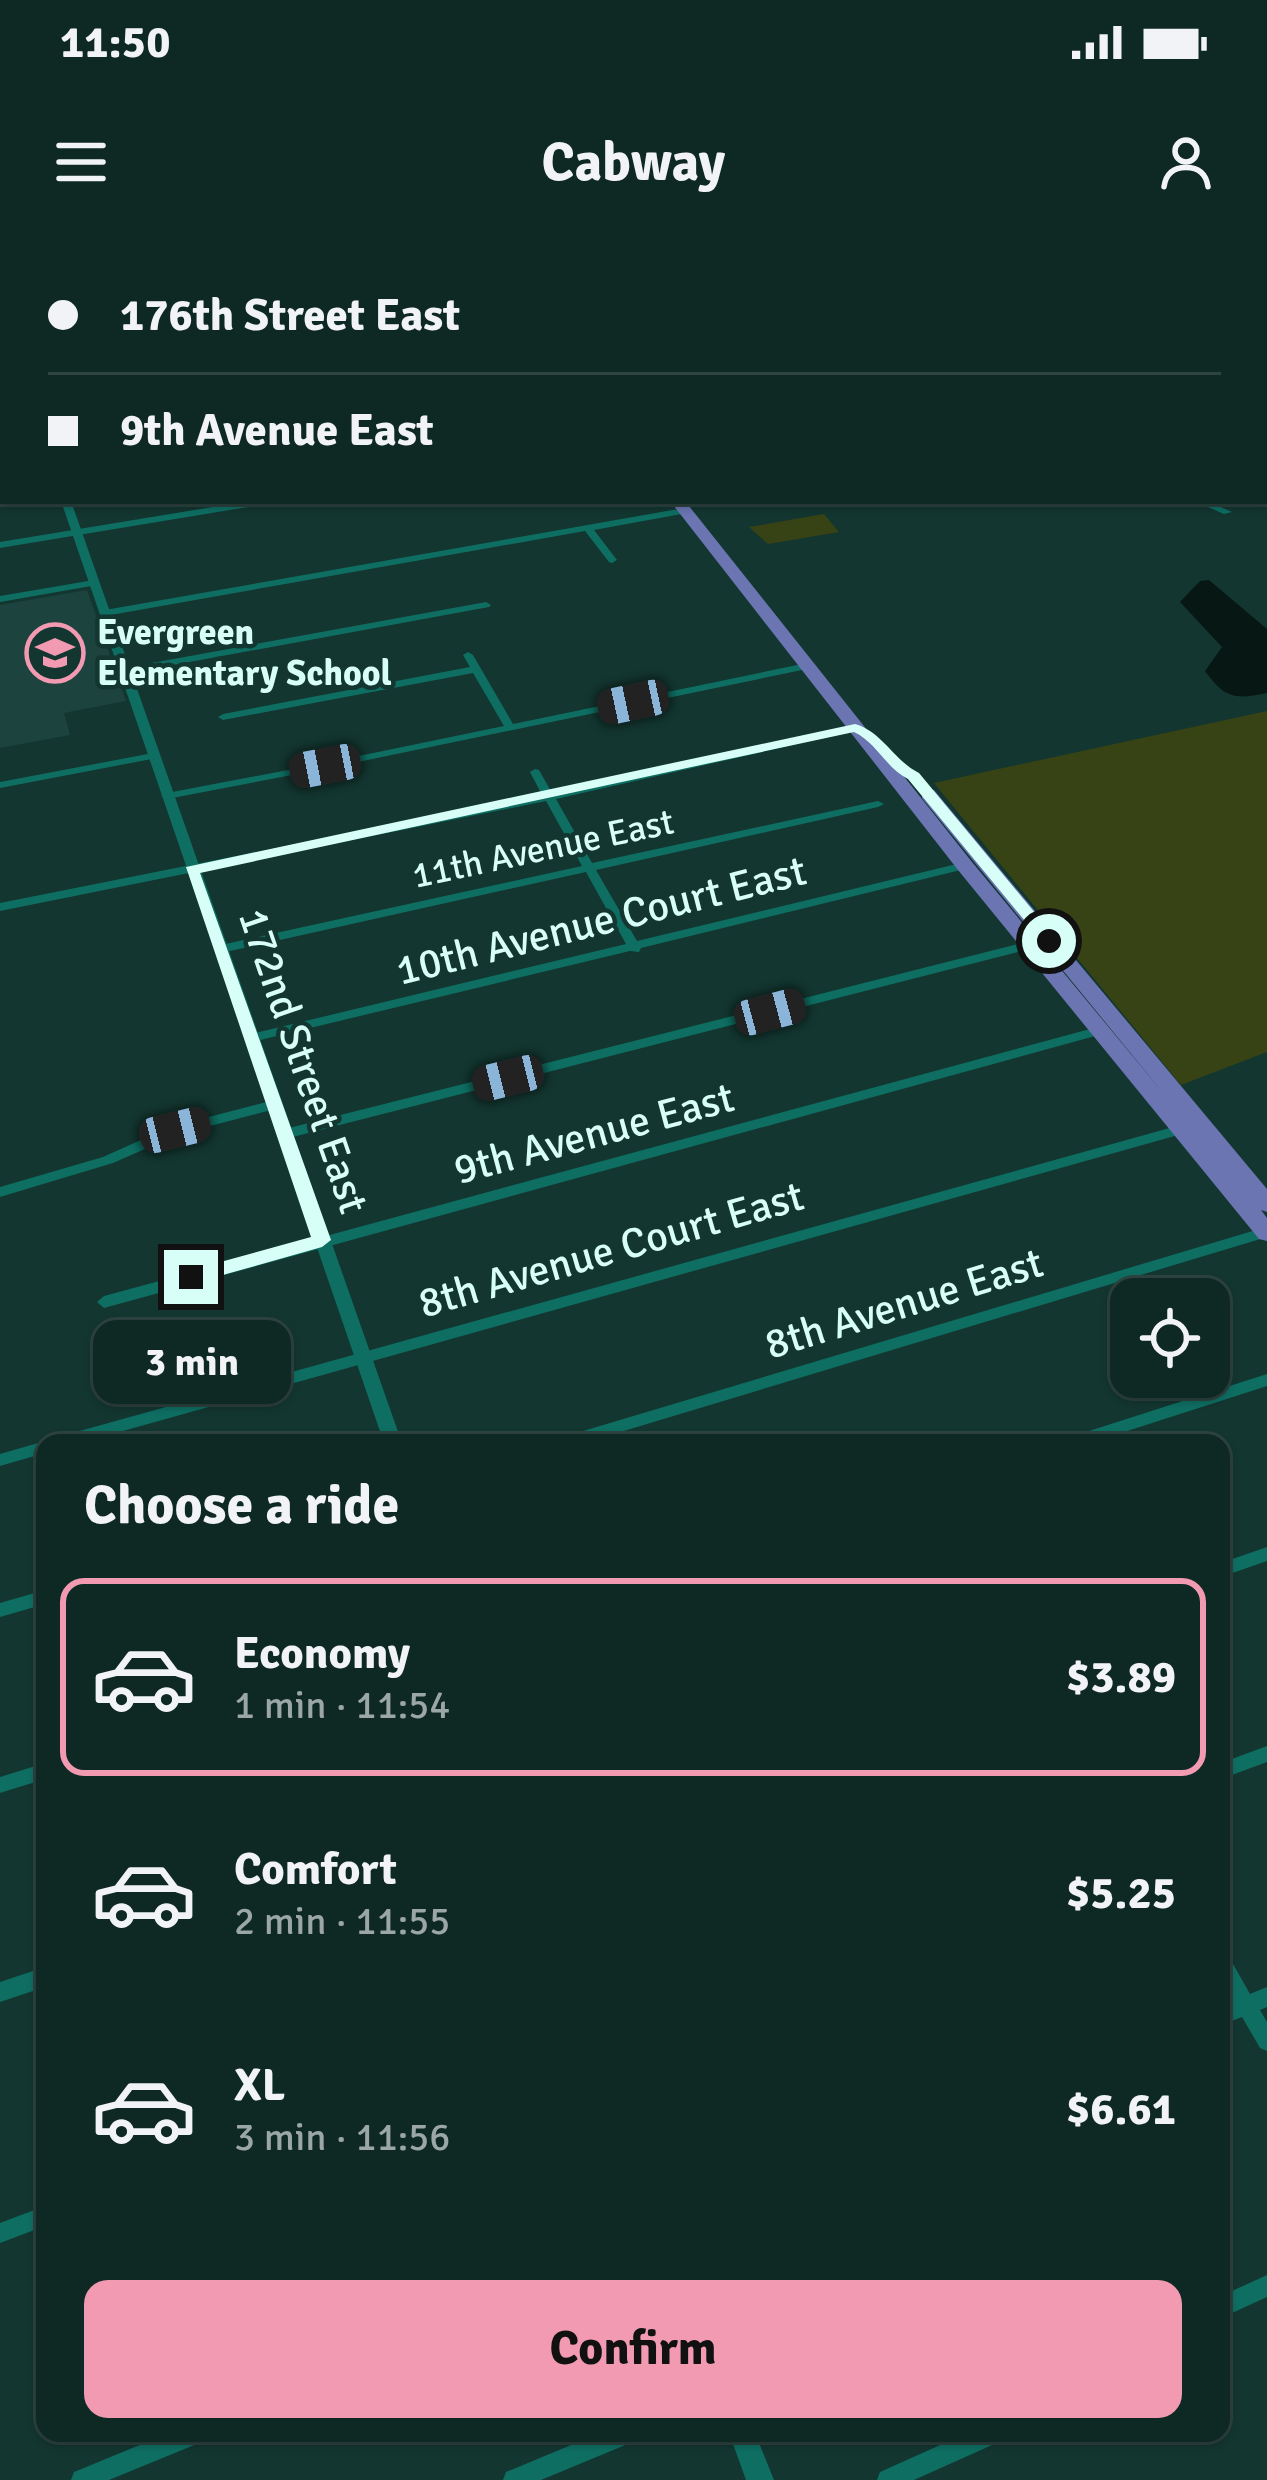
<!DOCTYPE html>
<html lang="en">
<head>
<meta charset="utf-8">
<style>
	:root { --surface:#0e2824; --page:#17302c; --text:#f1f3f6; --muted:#9ba6a6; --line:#2e4441; --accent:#f19ab2 }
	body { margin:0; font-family:Signika,sans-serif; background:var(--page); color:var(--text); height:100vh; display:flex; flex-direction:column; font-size:45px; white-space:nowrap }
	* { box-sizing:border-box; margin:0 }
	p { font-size:39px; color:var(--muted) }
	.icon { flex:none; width:66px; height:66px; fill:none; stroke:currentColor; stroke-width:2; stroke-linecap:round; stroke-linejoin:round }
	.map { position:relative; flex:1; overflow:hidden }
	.sheet { position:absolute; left:36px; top:1194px; width:1194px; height:1008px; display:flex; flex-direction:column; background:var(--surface); border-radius:24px; box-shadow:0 3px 9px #0004,0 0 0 3px var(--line) }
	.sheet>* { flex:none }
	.banner { position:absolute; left:0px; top:0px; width:1269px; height:264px; box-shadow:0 3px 9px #0004,0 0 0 3px var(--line); display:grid; align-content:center; height:264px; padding:0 48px; background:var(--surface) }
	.tools { position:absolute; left:1110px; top:1038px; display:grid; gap:24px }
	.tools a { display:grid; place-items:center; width:120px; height:120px; border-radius:24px; background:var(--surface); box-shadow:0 3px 9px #0004,0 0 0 3px var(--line); font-size:60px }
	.end { position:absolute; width:54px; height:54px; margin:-27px; border:15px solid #d8fff7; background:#111; box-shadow:0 0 0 6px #111 }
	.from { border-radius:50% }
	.bubble { position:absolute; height:84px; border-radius:24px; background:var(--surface); box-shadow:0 3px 9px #0004,0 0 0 3px var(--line); font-size:39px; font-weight:700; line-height:84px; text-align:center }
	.car { position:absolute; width:36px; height:72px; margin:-36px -18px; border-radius:15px; box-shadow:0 0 9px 3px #0007; background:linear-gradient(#222 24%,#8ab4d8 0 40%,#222 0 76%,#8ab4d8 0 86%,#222 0) }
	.banner b { display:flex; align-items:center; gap:42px; height:114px; font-size:45px }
	.banner b+b { border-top:3px solid var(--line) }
	.banner i { width:30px; height:30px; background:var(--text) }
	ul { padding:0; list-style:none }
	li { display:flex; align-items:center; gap:36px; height:198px; margin:0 24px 18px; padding:0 24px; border:6px solid transparent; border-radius:24px }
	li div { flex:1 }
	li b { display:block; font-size:45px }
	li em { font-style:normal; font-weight:700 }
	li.current { border-color:var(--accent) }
	li>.icon { width:108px; height:108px; stroke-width:1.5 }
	h2 { padding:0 48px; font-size:54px; line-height:144px }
	.cta { display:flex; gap:24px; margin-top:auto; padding:24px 48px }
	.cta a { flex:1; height:138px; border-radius:24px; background:var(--accent); color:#111; font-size:48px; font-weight:700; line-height:138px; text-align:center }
	.status { display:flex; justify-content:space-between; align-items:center; height:84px; padding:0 60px; background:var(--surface); direction:ltr }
	.status svg { height:33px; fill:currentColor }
	header { display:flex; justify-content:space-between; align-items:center; height:156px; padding:0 48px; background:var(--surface); font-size:54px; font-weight:700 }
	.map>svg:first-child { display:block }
</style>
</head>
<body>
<div class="status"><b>11:50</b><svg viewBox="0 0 49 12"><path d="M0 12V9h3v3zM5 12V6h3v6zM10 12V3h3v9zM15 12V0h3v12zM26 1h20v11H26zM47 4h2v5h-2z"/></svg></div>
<header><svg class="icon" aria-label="menu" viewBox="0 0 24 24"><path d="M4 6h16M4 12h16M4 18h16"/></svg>Cabway<svg class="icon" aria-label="person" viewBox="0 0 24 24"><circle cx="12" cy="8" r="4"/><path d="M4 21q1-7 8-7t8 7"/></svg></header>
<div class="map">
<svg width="1267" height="2240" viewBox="0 0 1267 2240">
	<rect width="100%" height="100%" fill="#133630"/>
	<!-- built -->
	<path fill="#1c433d" d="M 87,350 L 126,461 L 64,473 L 70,495 L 0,508 L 0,365 Z"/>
	<!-- green -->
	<path fill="#374315" d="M 824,274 L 839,292 L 768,304 L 749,287 Z
		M 1267,471 L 1267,812 L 1181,845 L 934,543 Z"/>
	<!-- water -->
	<path fill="#061714" d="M 1209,340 L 1267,389 L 1267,453 C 1234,460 1225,458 1205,431 L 1222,407 L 1180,362 L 1200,341 Z"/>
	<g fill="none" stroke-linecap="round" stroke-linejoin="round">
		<!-- minor -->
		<path fill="#0e6e62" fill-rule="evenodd" d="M 225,0 L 233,0 L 235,3 L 227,3 Z
			M 531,0 L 539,0 L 542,3 L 534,3 Z
			M 603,0 L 623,0 L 613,3 L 593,3 Z
			M 849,0 L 869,0 L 859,3 L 840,3 Z
			M 887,0 L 896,0 L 899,3 L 890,3 Z
			M 982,0 L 991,0 L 994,3 L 985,3 Z
			M 1075,0 L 1084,0 L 1087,3 L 1078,3 Z
			M 1167,0 L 1176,0 L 1180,3 L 1171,3 Z
			M 0,85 L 3,85 L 3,90 L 0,90 Z
			M 0,124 L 3,124 L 3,128 L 0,128 Z
			M 0,163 L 3,163 L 3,169 L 0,169 Z
			M 1266,181 L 1267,182 L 1267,188 L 1266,187 Z
			M 0,205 L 3,205 L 3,211 L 0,211 Z
			M 1266,240 L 1267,241 L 1267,247 L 1266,246 Z
			M 3,252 L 3,258 L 0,259 L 0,253 Z
			M 249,261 L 271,261 L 266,264 L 0,308 L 0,302 Z
			M 1194,261 L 1207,261 L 1232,272 L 1224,274 Z
			M 684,268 L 689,271 L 687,273 L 594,290 L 617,320 L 612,323 L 609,322 L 585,291 L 105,376 L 100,373 L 105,370 Z
			M 94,340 L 99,343 L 97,345 L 0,362 L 0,356 Z
			M 486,362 L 491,365 L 489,367 L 124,434 L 119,431 L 124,428 Z
			M 468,412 L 473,415 L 513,484 L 807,423 L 812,426 L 807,429 L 353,523 L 349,522 L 349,518 L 504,486 L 473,433 L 223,480 L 218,477 L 223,474 L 470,427 L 463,415 Z
			M 855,485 L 860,488 L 859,490 L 556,559 L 592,623 L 878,561 L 884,564 L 878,567 L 596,630 L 637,701 L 965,622 L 969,624 L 969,628 L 641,708 L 639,712 L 630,711 L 252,802 L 246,798 L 247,795 L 626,704 L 586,632 L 221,713 L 215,709 L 221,705 L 582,626 L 546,561 L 0,671 L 0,663 L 542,555 L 530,532 L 535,529 L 539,530 L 552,553 Z
			M 153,513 L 158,516 L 157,518 L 0,548 L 0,542 Z
			M 325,523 L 329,524 L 329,528 L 167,559 L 161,556 L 167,553 Z
			M 1030,701 L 1036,705 L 1034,708 L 285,899 L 278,894 L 285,889 Z
			M 1101,786 L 1106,787 L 1106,793 L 104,1068 L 97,1062 L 104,1056 Z
			M 274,860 L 279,862 L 281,865 L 279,868 L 179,894 L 113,923 L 0,957 L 0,947 L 103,917 L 170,887 Z
			M 1184,884 L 1189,886 L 1191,889 L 1189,892 L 80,1203 L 45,1203 L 45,1213 L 0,1226 L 0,1214 L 45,1201 L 50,1203 L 52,1199 L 58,1197 Z
			M 1266,987 L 1267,997 L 584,1203 L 555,1203 L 557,1199 L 563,1197 Z
			M 1267,1134 L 1267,1146 L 1090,1203 L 1062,1203 L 1064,1199 Z
			M 1267,1307 L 1267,1321 L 1221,1337 L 1221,1323 Z
			M 45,1350 L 45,1364 L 0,1377 L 0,1363 Z
			M 1267,1506 L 1267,1522 L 1221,1539 L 1221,1523 Z
			M 45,1523 L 45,1539 L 0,1553 L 0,1537 Z
			M 1221,1713 L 1228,1715 L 1250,1754 L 1267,1747 L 1267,1767 L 1260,1770 L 1267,1782 L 1267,1811 L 1260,1808 L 1242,1777 L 1221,1785 L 1221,1765 L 1233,1761 L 1221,1740 Z
			M 45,1727 L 45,1747 L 0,1762 L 0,1742 Z
			M 45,1966 L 45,1986 L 0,2003 L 0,1983 Z
			M 1267,2035 L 1267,2057 L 1221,2078 L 1221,2056 Z
			M 169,2193 L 207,2193 L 204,2201 L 109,2240 L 71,2240 L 74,2232 Z
			M 600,2193 L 638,2193 L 635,2201 L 541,2240 L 503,2240 L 506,2232 Z
			M 967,2193 L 1004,2193 L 1001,2201 L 914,2240 L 877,2240 L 880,2232 Z"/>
		<!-- tertiary -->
		<path fill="#0e6e62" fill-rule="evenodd" d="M 0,69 L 3,70 L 3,84 L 0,83 Z
			M 1266,135 L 1267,135 L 1267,141 L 1266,141 Z
			M 61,261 L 71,261 L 402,1203 L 384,1203 Z
			M 729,2193 L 755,2193 L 774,2240 L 746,2240 Z"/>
		<!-- primary -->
		<path fill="#6a75b2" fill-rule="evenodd" d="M 469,0 L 481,0 L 483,3 L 471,3 Z
			M 670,261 L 685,261 L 972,622 L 1164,854 L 922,558 L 922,550 L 934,550 L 1267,949 L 1267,972 L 1261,970 L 1267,978 L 1267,1001 L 1259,999 L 958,630 Z"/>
	</g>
	<!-- route -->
	<path fill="#d8fff7" d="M 855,484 C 883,492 893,520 919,533 L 1055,697 L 1055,704 L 1044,704 L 908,539 C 886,528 876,502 854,492 L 200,633 L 331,1000 L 322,1007 L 191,1044 L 184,1042 L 184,1032 L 311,997 L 186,627 Z"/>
	<!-- icons -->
	<defs>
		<symbol id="school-ring" viewBox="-11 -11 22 22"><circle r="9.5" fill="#133630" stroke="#f19ab2" stroke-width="1.5"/><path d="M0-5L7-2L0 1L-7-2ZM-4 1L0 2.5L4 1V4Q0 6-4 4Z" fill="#f19ab2"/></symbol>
	</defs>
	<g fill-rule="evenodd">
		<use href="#school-ring" x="22" y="380" width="66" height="66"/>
	</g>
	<g text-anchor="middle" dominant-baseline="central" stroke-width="9" stroke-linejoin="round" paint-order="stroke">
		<!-- far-poi labels -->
		<g font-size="36" font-weight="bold" fill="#d8fff7" stroke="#133630" text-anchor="start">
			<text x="97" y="392">Evergreen<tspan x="97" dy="41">Elementary School</tspan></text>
		</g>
		<!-- far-street labels -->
		<g font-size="36" fill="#d8fff7" stroke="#133630">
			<text transform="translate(543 609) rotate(-12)">11th Avenue East</text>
		</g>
		<!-- street labels -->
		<g font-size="42" fill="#d8fff7" stroke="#133630">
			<text transform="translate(601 681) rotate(-14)">10th Avenue Court East</text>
			<text transform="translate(303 821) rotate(71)">172nd Street East</text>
			<text transform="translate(594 894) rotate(-15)">9th Avenue East</text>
			<text transform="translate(611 1010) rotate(-16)">8th Avenue Court East</text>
			<text transform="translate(904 1064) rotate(-17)">8th Avenue East</text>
		</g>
	</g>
</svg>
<div class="tools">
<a><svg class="icon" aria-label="locate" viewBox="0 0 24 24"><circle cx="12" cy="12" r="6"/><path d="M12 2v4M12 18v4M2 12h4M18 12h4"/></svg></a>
</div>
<i class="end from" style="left:1049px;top:701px"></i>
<i class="end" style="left:191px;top:1037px"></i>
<div class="bubble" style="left:93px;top:1080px;width:198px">3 min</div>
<i class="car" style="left:633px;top:462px;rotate:258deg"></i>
<i class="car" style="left:325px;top:526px;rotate:259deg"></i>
<i class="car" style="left:770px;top:772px;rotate:75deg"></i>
<i class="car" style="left:508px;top:838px;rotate:256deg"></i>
<i class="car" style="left:175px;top:890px;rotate:76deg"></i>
<div class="banner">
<b><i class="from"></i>176th Street East</b>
<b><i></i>9th Avenue East</b>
</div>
<section class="sheet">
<h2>Choose a ride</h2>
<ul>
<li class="current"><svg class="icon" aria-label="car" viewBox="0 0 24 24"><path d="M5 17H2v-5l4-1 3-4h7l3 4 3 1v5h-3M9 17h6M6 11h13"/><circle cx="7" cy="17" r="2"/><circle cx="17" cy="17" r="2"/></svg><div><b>Economy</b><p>1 min · 11:54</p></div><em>$3.89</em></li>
<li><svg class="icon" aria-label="car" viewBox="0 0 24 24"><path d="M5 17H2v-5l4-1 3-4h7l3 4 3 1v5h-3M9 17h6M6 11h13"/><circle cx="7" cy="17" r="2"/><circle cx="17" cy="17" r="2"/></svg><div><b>Comfort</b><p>2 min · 11:55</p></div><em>$5.25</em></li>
<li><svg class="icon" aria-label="car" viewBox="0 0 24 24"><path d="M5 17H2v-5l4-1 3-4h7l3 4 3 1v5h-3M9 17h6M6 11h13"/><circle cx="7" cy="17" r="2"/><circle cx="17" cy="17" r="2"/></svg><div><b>XL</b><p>3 min · 11:56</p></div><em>$6.61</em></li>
</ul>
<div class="cta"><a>Confirm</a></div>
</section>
</div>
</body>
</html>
